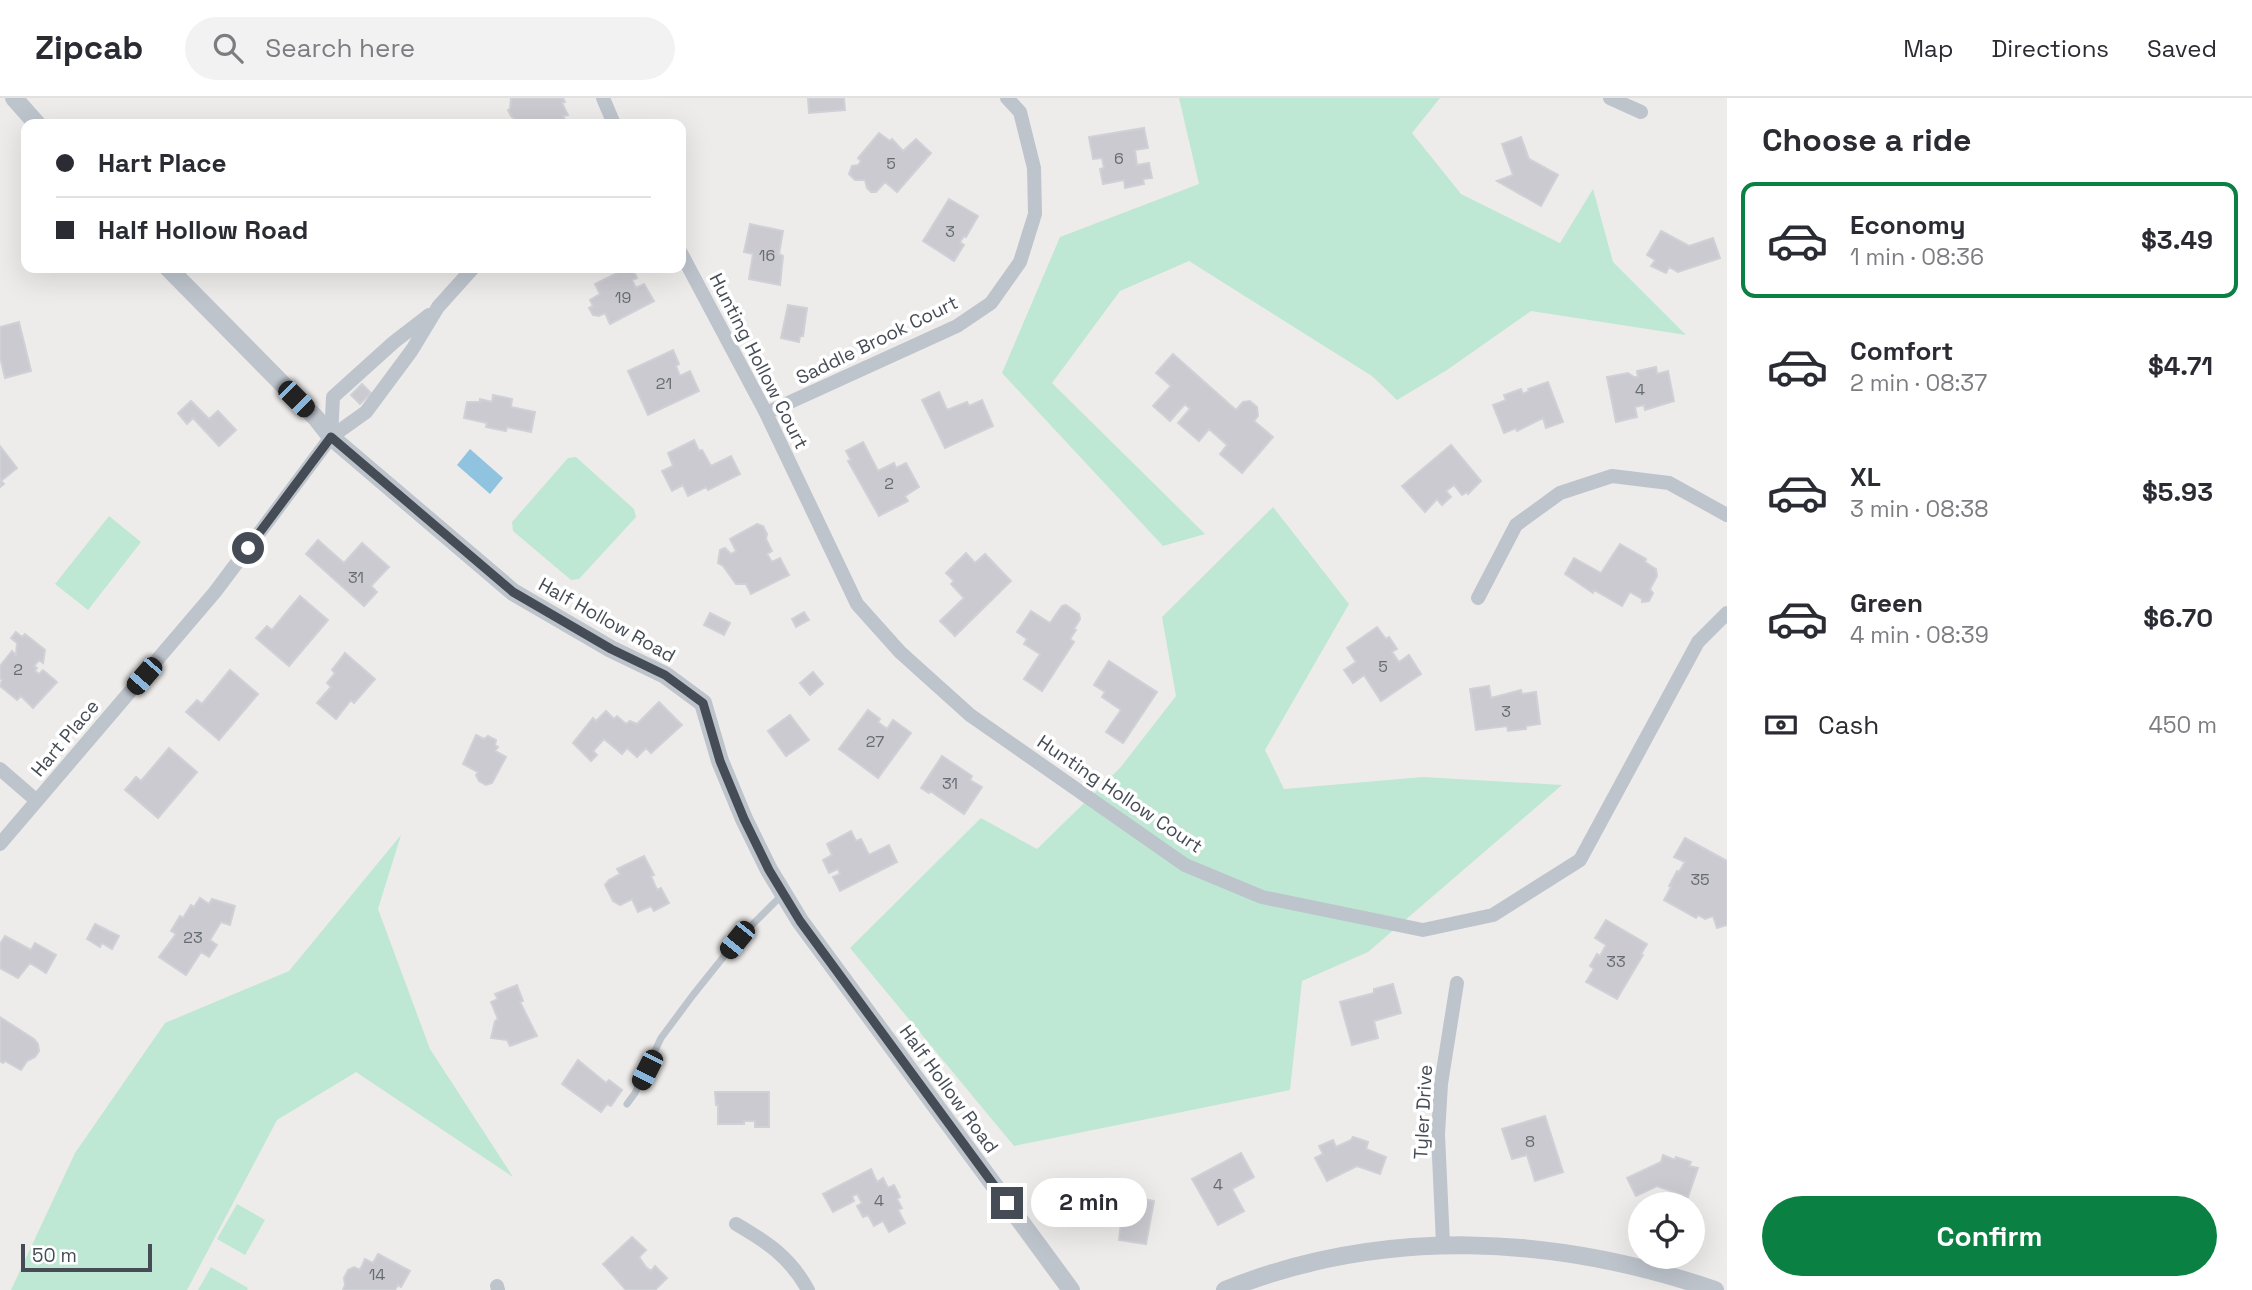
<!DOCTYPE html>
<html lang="en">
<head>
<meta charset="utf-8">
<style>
	:root { --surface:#fff; --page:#f2f2f3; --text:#2b2b33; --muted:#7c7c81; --line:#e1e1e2; --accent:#0b8043 }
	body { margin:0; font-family:"Space Grotesk",sans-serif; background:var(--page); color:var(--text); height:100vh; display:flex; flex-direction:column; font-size:26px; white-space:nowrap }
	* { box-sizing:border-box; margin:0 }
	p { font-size:23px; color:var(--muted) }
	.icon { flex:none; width:38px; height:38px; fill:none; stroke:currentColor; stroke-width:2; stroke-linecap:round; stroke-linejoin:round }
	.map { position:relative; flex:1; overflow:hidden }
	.side { display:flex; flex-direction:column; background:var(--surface); width:525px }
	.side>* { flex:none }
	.top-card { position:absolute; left:21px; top:21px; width:665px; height:154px; border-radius:14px; box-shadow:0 7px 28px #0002; display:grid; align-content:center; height:154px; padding:0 35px; background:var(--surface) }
	.buttons { position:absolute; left:1628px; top:1094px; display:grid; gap:14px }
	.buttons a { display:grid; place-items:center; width:77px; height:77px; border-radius:50%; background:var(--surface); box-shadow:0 7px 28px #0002; font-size:35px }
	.scale { position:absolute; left:21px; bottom:18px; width:131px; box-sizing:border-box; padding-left:7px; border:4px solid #464c56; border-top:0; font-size:19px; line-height:24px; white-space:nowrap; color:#464c56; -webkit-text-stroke:5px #fff; paint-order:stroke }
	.end { position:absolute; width:32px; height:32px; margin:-16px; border:9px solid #464c56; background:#fff; box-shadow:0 0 0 4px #fff }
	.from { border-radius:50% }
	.bubble { position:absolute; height:49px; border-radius:24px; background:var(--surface); box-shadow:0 7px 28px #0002; font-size:23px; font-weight:800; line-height:49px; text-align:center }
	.car { position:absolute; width:21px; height:42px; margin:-21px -10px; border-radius:9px; box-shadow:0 0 5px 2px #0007; background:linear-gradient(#222 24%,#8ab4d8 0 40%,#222 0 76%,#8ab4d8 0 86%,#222 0) }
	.top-card b { display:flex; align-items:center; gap:24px; height:66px; font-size:26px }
	.top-card b+b { border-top:2px solid var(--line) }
	.top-card i { width:18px; height:18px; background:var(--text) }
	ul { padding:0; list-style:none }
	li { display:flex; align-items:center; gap:21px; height:116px; margin:0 14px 10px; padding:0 21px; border:4px solid transparent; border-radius:14px }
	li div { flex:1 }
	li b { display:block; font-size:26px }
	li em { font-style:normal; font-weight:800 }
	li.selected { border-color:var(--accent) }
	li>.icon { width:63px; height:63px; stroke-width:1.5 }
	h2 { padding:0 35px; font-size:32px; line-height:84px }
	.pay { display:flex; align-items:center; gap:18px; height:77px; padding:0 35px; font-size:26px }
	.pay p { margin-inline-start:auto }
	.primary-button { display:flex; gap:14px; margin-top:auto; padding:14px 35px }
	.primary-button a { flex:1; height:80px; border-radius:42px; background:var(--accent); color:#fff; font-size:28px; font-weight:800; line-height:80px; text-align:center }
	header { display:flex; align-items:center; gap:42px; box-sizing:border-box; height:98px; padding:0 35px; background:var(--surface); border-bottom:2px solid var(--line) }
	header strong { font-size:33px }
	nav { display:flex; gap:38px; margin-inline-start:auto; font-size:24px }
	.search { width:490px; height:63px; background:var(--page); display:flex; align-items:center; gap:18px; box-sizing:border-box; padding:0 24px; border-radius:38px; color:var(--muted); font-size:26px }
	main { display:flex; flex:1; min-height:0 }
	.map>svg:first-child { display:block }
</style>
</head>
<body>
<header>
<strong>Zipcab</strong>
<div class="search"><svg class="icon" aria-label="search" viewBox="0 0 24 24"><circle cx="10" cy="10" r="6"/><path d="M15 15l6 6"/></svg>Search here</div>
<nav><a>Map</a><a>Directions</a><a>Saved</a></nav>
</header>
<main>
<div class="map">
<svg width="1727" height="1192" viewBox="0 0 1727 1192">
	<rect width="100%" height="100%" fill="#eeeceb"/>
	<!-- green -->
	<path fill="#bee7d4" d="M 1179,0 L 1440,0 L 1412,35 L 1461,96 L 1560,145 L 1593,91 L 1613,164 L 1686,237 L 1531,213 L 1447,272 L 1397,302 L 1372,278 L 1189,163 L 1120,193 L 1052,285 L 1205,436 L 1163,448 L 1002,275 L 1060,139 L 1199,86 Z
		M 576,359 L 634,411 L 636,419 L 579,481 L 571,482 L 513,433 L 512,424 L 568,360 Z
		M 1273,409 L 1349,506 L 1265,652 L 1284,691 L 1423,679 L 1562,687 L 1368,854 L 1302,883 L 1290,992 L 1014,1048 L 850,850 L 981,720 L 1037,751 L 1120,670 L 1176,598 L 1162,519 Z
		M 109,418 L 141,444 L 88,512 L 55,486 Z
		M 401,737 L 378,811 L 430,951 L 513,1079 L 356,974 L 277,1022 L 187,1192 L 11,1192 L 75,1055 L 165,925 L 289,873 Z
		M 237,1106 L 265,1122 L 245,1157 L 217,1141 Z
		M 211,1169 L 248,1190 L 247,1192 L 198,1192 Z"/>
	<!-- water -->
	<path fill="#90c3df" d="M 470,351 L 503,380 L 490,396 L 457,367 Z"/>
	<!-- building -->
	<path fill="#cacad0" stroke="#d0d1d6" stroke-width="2" d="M 511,0 L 563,0 L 565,4 L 562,5 L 568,17 L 563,18 L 567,26 L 522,26 L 511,18 L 508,12 L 510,11 Z
		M 808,0 L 844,0 L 845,12 L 809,15 Z
		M 1144,30 L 1148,50 L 1135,52 L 1137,67 L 1149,65 L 1152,80 L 1143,81 L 1144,86 L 1125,90 L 1124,82 L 1103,86 L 1100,71 L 1104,70 L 1102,60 L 1093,61 L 1089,39 Z
		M 879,35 L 890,43 L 892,41 L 903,53 L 916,41 L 931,55 L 897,94 L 885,84 L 876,94 L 871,94 L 867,90 L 865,82 L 855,82 L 849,76 L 852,68 L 858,67 L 861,63 L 858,60 Z
		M 1521,39 L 1529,61 L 1558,77 L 1541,108 L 1497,83 L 1513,77 L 1502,46 Z
		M 949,101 L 978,118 L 966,139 L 964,138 L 960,144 L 964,147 L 954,163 L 923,143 Z
		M 750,126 L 783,133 L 779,156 L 783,158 L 780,187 L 749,181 L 753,156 L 744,154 Z
		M 1661,133 L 1689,148 L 1713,140 L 1720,160 L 1678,174 L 1669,169 L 1666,175 L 1651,168 L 1655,162 L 1647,157 Z
		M 627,170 L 632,170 L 637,180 L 632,182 L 636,190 L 644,186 L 654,203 L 610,226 L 605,215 L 599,218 L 593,217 L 589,210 L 593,208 L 590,202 L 600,196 L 595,186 Z
		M 788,207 L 807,210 L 803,238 L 800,238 L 799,244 L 781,240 Z
		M 19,224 L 31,273 L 5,280 L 0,259 L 0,229 Z
		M 673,252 L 679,266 L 676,268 L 680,278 L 690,273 L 699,293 L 648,317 L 628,273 Z
		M 1173,256 L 1236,312 L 1243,304 L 1250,303 L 1257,309 L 1258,318 L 1254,323 L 1273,339 L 1242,375 L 1220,356 L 1227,347 L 1209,331 L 1199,343 L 1178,325 L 1190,311 L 1185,306 L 1170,323 L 1153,308 L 1171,288 L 1156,275 Z
		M 1656,269 L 1657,276 L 1668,273 L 1674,303 L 1645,312 L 1644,307 L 1635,309 L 1637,319 L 1616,324 L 1607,279 L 1628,275 L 1634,279 L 1638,279 L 1637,273 Z
		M 1548,284 L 1563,324 L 1546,330 L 1543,320 L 1517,333 L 1516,330 L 1504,335 L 1493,307 L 1506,302 L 1504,297 L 1521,291 L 1523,296 L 1529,293 L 1528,291 Z
		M 362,286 L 371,295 L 360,306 L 351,297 Z
		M 939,294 L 947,312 L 967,304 L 969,308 L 982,302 L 993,328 L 945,350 L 922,302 Z
		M 493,297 L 512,301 L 511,309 L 535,314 L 531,334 L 507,329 L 506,333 L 486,329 L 487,325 L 464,320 L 467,304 L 480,304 L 480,301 L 492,304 Z
		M 191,303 L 209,321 L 218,313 L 236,332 L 219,348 L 193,320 L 187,326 L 178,315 Z
		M 694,342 L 699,353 L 702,352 L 711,368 L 731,358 L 740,376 L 708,392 L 706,389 L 688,398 L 683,387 L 672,393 L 662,373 L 673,368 L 668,355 Z
		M 863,344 L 878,373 L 894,365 L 896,370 L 906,365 L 919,389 L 905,398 L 908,403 L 879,418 L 848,363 L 851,362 L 846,353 Z
		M 1451,347 L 1481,383 L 1468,396 L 1467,394 L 1462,397 L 1454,387 L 1446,393 L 1451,399 L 1442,407 L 1437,401 L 1425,414 L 1402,388 Z
		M 0,348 L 17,370 L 1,383 L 4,386 L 0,389 Z
		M 757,426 L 763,428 L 767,436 L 766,441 L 772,453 L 767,456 L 772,464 L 780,460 L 789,477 L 751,496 L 746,486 L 736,486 L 723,468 L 718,465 L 720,452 L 725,450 L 731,456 L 736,453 L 730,441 Z
		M 318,442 L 344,465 L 362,445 L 389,469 L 371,488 L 377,494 L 364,508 L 306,456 Z
		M 1620,446 L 1646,461 L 1645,464 L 1656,471 L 1657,478 L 1650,491 L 1653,495 L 1649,503 L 1642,504 L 1642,501 L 1630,494 L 1622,508 L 1594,492 L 1593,495 L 1565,476 L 1574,460 L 1601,475 Z
		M 966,455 L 975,465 L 985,456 L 1011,483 L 955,538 L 940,523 L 964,500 L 951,486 L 954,483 L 946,475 Z
		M 300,498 L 328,522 L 289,568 L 256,540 L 267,528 L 272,532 Z
		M 1066,507 L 1079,516 L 1080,521 L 1074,531 L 1076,532 L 1070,541 L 1074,544 L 1042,593 L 1024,581 L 1040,556 L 1024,546 L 1027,541 L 1017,534 L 1031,513 L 1050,525 L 1062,508 Z
		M 804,514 L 809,522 L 796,529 L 792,521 Z
		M 710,515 L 730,525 L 724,537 L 704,527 Z
		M 1377,529 L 1386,541 L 1389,539 L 1397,551 L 1392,554 L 1399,564 L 1409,557 L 1421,576 L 1381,603 L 1364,577 L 1353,585 L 1344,572 L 1356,564 L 1347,550 Z
		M 16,534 L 22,539 L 25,536 L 45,552 L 43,565 L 39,562 L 34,568 L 37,570 L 35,573 L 39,576 L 43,572 L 57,584 L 33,610 L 21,598 L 17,602 L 0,588 L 2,582 L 0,580 L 0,568 L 12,553 L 16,557 L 17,545 L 11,540 Z
		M 345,555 L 375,581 L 354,605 L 351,602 L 336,621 L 317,605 L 331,589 L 327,585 L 335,575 L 332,572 Z
		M 1109,563 L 1157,594 L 1123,645 L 1106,634 L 1121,612 L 1102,599 L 1105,594 L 1094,587 Z
		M 230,572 L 258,596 L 219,642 L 186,614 L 197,602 L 202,606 Z
		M 813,574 L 823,586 L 810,597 L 800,585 Z
		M 1489,588 L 1491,600 L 1521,592 L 1522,596 L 1536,594 L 1540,626 L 1526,628 L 1526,631 L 1508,633 L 1507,628 L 1476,632 L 1470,591 Z
		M 659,604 L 682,627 L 651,655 L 646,650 L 637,659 L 627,650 L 622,656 L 604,641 L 593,653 L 597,657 L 591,663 L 573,645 L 593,620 L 596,623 L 606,613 L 614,621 L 617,618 L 626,626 L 630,623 L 637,626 Z
		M 868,612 L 880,621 L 878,624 L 887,631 L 893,622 L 911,635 L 878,680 L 839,651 Z
		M 790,617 L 809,642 L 786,658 L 768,633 Z
		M 476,637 L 484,641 L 488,638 L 496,642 L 495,647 L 498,649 L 495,653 L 506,659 L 492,685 L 486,687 L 479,683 L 476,677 L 478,674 L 463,666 Z
		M 169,650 L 197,674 L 158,720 L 125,692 L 136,679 L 141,683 Z
		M 942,658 L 972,678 L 970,682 L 982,689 L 964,716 L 930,693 L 929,695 L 921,690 Z
		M 851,733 L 856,743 L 861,741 L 869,757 L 889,747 L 897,764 L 840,793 L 833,779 L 840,776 L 838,771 L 829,775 L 823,762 L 832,757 L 827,746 Z
		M 1685,740 L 1727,763 L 1727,827 L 1717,830 L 1713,818 L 1705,821 L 1698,817 L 1696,820 L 1664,802 L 1671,789 L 1669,788 L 1677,773 L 1679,774 L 1685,764 L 1674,759 Z
		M 644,758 L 654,777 L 651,778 L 657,792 L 661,790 L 669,805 L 654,813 L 651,808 L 638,814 L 632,801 L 620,807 L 613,803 L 605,787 L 609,782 L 620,776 L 617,771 Z
		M 200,800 L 209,806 L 212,801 L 235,808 L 230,827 L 221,824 L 210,842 L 217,847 L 209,859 L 201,854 L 186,877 L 159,859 L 176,836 L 171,833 L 180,818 L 183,820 L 191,807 L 194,809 Z
		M 1606,822 L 1647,846 L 1641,856 L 1643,857 L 1617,901 L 1586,884 L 1594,871 L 1590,868 L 1597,856 L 1600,858 L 1606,847 L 1595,840 Z
		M 95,826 L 119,838 L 112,851 L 102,845 L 100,849 L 87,841 Z
		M 5,838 L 31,852 L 35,845 L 56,857 L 46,875 L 30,865 L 18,880 L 0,870 L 0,846 Z
		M 1393,886 L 1401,915 L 1374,923 L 1378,940 L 1352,947 L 1340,904 L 1374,895 L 1374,891 Z
		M 517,887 L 523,903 L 520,904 L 537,938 L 510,948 L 507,942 L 491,940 L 495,923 L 498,921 L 491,904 L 498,901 L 495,896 Z
		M 0,919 L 34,941 L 38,946 L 39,953 L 35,959 L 27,963 L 21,972 L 5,963 L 3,965 L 0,963 Z
		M 578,962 L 606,985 L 609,982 L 622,992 L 611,1008 L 607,1006 L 601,1014 L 562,986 Z
		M 715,994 L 769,994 L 769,1029 L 755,1029 L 755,1023 L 744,1023 L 744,1026 L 718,1026 L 718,1007 L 716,1007 Z
		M 1545,1018 L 1563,1074 L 1535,1083 L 1527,1057 L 1512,1061 L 1502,1031 Z
		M 1353,1039 L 1368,1044 L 1366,1051 L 1386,1059 L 1380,1076 L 1357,1068 L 1327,1083 L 1315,1060 L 1323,1056 L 1319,1048 L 1333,1042 L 1336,1049 L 1351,1042 Z
		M 1241,1055 L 1254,1079 L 1232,1091 L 1244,1113 L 1218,1127 L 1192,1081 Z
		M 1663,1057 L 1675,1062 L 1676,1059 L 1691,1064 L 1689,1068 L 1698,1070 L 1688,1099 L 1657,1088 L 1636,1098 L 1627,1080 L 1661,1064 Z
		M 871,1071 L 877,1084 L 883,1080 L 888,1090 L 894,1087 L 900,1099 L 897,1101 L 902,1110 L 898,1112 L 905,1125 L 889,1134 L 883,1123 L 874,1128 L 868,1117 L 863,1119 L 857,1108 L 862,1105 L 857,1096 L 852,1098 L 854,1103 L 833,1114 L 823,1096 Z
		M 1090,1090 L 1154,1103 L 1146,1146 L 1119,1142 L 1121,1124 L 1084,1119 Z
		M 632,1139 L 646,1152 L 639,1159 L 646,1169 L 651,1173 L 655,1168 L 667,1180 L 655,1192 L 626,1192 L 603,1166 Z
		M 378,1156 L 410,1173 L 401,1189 L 398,1187 L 395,1192 L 343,1192 L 345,1187 L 344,1180 L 348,1172 L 354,1169 L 360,1172 L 365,1161 L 373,1165 Z"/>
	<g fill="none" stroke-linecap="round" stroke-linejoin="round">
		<!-- service -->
		<path stroke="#bec4cc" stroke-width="7" d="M 627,1006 L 635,995 L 661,940 L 693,897 L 737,842 L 783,796"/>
		<!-- minor -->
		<path stroke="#bec4cc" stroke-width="14" d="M 603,0 L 614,26
			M 1610,0 L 1641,14
			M 681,155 L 766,315 L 857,506 L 900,554 L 970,617 L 1185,767 L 1262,799 L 1423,832 L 1493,817 L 1580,762 L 1698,544 L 1727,515
			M 766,315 L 957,228 L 991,205 L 1020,164 L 1035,116 L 1034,70 L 1020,14 L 1007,0
			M 331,339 L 333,299 L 394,244 L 429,217
			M 1478,500 L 1516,427 L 1560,395 L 1612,378 L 1669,385 L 1727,417
			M 0,671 L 37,703
			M 0,746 L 215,494 L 331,339 L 366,314 L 412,252 L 438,209 L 473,170
			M 736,1126 C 767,1144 790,1159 808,1192
			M 1443,1146 L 1438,1036 L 1441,986 L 1457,885
			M 497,1188 L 498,1192"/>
		<!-- tertiary -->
		<path stroke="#bec4cc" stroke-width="18" d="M 14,0 L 37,26
			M 168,170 L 316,320 L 331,339 L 513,494 L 611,551 L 665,577 L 703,605 L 720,663 L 744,721 L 769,772 L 800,823 L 1071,1192
			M 1225,1192 C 1384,1128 1555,1137 1715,1192"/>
	</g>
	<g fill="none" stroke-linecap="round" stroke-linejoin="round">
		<!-- route -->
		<path stroke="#464c56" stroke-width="9" d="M 248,450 L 331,339 L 513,494 L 611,551 L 665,577 L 703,605 L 720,663 L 744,721 L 769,772 L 800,823 L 1007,1105"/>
	</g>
	<g text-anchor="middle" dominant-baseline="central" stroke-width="7" stroke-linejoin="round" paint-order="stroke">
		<!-- number labels -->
		<g font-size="16" fill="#676c74">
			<text x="1119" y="60">6</text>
			<text x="891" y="65">5</text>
			<text x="950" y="133">3</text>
			<text x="767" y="157">16</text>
			<text x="623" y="199">19</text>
			<text x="664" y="285">21</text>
			<text x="1640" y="291">4</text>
			<text x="889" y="385">2</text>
			<text x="356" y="479">31</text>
			<text x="1383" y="568">5</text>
			<text x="18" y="571">2</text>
			<text x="1506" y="613">3</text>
			<text x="875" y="643">27</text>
			<text x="950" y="685">31</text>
			<text x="1700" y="781">35</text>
			<text x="193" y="839">23</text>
			<text x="1616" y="863">33</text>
			<text x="1530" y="1043">8</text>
			<text x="1218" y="1086">4</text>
			<text x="879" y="1102">4</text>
			<text x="377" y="1176">14</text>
		</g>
		<!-- street labels -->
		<g font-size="19" fill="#464c56" stroke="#fff">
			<text transform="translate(877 242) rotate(-26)">Saddle Brook Court</text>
			<text transform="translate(759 263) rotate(63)">Hunting Hollow Court</text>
			<text transform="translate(607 522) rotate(29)">Half Hollow Road</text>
			<text transform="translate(65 640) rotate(-50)">Hart Place</text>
			<text transform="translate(1120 696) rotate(34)">Hunting Hollow Court</text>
			<text transform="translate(949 991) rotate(54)">Half Hollow Road</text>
			<text transform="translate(1423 1014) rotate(-87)">Tyler Drive</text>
		</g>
	</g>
</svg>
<div class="buttons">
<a><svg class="icon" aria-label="locate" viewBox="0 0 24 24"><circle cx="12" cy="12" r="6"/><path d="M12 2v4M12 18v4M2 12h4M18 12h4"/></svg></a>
</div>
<div class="scale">50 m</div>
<i class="end from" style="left:248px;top:450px"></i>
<i class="end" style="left:1007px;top:1105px"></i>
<div class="bubble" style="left:1031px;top:1080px;width:116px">2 min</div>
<i class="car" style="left:296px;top:301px;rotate:135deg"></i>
<i class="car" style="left:144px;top:578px;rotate:221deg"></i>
<i class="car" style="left:737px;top:842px;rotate:219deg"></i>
<i class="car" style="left:647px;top:972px;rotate:207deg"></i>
<div class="top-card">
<b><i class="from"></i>Hart Place</b>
<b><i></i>Half Hollow Road</b>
</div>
</div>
<section class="side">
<h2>Choose a ride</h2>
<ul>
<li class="selected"><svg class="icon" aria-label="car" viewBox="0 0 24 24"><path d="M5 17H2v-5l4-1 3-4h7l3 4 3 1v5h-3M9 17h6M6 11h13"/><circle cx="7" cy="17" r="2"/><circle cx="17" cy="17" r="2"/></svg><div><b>Economy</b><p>1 min · 08:36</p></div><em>$3.49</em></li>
<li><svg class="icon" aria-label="car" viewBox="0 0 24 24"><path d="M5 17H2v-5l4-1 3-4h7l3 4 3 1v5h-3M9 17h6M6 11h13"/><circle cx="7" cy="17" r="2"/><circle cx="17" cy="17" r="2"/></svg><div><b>Comfort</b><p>2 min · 08:37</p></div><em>$4.71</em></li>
<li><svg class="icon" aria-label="car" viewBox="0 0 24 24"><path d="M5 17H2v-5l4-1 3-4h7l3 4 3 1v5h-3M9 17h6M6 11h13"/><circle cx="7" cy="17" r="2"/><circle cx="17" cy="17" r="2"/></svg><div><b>XL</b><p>3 min · 08:38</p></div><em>$5.93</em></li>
<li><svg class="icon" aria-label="car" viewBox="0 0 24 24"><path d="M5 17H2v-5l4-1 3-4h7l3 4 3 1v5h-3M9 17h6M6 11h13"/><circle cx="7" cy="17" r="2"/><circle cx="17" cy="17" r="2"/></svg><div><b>Green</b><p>4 min · 08:39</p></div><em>$6.70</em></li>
</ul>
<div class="pay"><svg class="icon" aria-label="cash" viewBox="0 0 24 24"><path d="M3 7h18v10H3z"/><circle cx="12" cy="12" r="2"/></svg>Cash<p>450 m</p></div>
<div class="primary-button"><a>Confirm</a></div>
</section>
</main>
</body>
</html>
